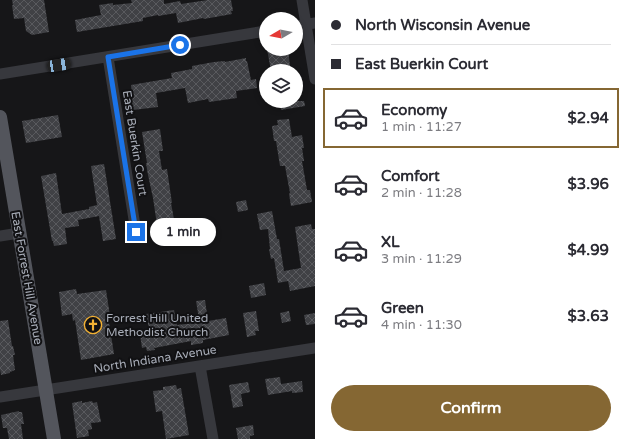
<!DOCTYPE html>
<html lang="en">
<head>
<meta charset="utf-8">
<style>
	:root { --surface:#fff; --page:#f7f7f7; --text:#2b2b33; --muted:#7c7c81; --line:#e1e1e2; --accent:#856733 }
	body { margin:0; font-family:"Varela Round",sans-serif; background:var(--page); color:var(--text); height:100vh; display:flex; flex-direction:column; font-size:15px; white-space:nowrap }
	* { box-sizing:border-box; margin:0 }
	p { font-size:13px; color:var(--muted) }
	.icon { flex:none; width:22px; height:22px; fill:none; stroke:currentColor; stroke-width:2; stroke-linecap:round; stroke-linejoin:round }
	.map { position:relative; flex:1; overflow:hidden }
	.drawer { display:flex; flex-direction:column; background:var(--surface); width:312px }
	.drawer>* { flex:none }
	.hud { display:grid; align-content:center; height:88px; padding:0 16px; background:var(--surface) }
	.needle { width:26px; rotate:260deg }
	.tools { position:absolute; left:259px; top:12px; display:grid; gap:8px }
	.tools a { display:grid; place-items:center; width:44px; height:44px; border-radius:50%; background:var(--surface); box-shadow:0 2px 6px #0003; font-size:20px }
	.end { position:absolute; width:18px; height:18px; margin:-9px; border:5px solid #1a73e8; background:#fff; box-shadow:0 0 0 2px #fff }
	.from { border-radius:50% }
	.bubble { position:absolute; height:28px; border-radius:14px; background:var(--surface); box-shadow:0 2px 6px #0003; font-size:13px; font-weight:700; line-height:28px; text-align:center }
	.car { position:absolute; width:12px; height:24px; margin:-12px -6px; border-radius:5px; box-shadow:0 0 3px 1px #0007; background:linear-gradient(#222 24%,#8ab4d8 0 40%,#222 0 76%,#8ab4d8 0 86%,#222 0) }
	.hud b { display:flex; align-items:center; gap:14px; height:38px; font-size:15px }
	.hud b+b { border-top:1px solid var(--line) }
	.hud i { width:10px; height:10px; background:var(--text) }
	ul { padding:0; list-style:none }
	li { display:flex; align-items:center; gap:12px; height:60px; margin:0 8px 6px; padding:0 8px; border:2px solid transparent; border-radius:0px }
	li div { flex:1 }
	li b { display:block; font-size:15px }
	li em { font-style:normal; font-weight:700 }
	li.active { border-color:var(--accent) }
	li>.icon { width:36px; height:36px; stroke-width:1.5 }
	.cta { display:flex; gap:8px; margin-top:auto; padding:8px 16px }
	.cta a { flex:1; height:46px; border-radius:24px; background:var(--accent); color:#fff; font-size:16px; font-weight:700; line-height:46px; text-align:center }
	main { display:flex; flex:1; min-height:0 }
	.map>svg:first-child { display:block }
</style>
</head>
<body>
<main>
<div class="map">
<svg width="315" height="439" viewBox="0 0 315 439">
	<defs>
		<pattern id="building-cross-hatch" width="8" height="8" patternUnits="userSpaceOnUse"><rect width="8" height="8" fill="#404145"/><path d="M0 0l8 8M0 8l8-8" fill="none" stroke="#595a5e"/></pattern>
	</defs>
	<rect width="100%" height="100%" fill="#161618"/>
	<!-- building -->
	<path fill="url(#building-cross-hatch)" d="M 12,0 L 44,0 L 49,32 L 32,35 L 26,31 L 24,18 L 14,19 L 12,5 L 13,5 Z
		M 131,0 L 164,0 L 164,4 L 180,1 L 181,4 L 208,0 L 231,0 L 233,11 L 231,11 L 232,14 L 204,19 L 203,18 L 178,23 L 176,13 L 158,16 L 158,15 L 143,18 L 143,21 L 77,32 L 75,20 L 101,15 L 99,5 L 113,3 L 113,5 L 132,3 Z
		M 267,49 L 288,49 L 290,66 L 287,66 L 288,70 L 271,71 Z
		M 246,58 L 246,61 L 247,61 L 251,80 L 256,79 L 257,88 L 236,91 L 237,98 L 209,102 L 208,99 L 188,103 L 185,88 L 156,93 L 158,107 L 133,110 L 131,96 L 132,95 L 131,85 L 172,78 L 171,73 L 192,69 L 192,66 L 214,62 L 225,61 L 225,62 Z
		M 280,101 L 304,101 L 305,106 L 281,110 Z
		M 58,115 L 62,137 L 26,143 L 22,121 Z
		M 289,119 L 292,137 L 302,135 L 304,148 L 302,148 L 304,161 L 302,161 L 307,190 L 310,190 L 312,202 L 291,206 L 289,194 L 290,193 L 285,166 L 280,166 L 276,141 L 274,141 L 272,126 L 278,125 L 277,120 Z
		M 160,129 L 163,151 L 159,151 L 162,170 L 167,169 L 172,203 L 171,203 L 176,230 L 166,231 L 165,223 L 157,225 L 153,198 L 148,175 L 146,163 L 147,163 L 142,132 Z
		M 104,164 L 105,170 L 116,239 L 103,241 L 99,216 L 78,220 L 79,226 L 65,228 L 67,244 L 54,246 L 53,241 L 52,241 L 41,176 L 56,173 L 62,214 L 89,209 L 89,207 L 97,205 L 91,166 Z
		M 246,200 L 248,210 L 238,212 L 236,202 Z
		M 272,211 L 277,239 L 279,239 L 284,271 L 301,268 L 295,227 L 311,224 L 312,229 L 315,229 L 315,286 L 290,291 L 288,281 L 278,283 L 274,258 L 271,259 L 269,249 L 270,249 L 268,229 L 260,230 L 257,214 Z
		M 264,283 L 266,295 L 251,298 L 249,286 Z
		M 76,289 L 77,294 L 106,290 L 110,316 L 108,316 L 114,354 L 81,360 L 75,320 L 73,321 L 72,314 L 62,316 L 59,292 Z
		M 205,300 L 208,321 L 226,318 L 229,335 L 203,340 L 203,343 L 191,345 L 191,341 L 154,348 L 155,350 L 147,351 L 146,347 L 142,348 L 140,334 L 146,333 L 145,329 L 149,328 L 146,314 L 174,310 L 177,325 L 194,323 L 194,319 L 199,319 L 196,301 Z
		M 256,311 L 259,331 L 255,331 L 256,335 L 247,337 L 243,313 Z
		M 289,311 L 291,321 L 282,323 L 280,313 Z
		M 315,313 L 315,324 L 306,325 L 304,315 Z
		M 8,320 L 12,346 L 13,346 L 15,355 L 13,355 L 15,370 L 10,372 L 10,373 L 1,375 L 0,369 L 0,321 Z
		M 280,377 L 281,384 L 302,381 L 303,392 L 292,393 L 292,391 L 268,395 L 265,379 Z
		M 248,382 L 250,392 L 241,394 L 243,406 L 233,408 L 229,385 Z
		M 176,385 L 177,389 L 181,388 L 189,435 L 166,439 L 162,411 L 156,412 L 153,391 L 163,390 L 163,387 Z
		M 82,401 L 82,403 L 92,401 L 93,403 L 97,402 L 101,422 L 91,423 L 92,429 L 88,430 L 89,436 L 77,438 L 72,403 Z
		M 19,411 L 19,412 L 22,412 L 24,424 L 21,424 L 23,439 L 9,439 L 7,428 L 3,428 L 1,415 Z
		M 253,425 L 254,435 L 250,436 L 250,439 L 238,439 L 236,428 Z"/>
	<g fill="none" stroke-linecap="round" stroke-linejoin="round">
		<!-- minor -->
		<path stroke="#37383d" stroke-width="11" d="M 302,0 L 315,79
			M 296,26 L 315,23
			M 108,57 L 136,232
			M 0,74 L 266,31
			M 0,236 L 19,233
			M 200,366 L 213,439
			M 0,397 L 315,348"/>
		<!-- major -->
		<path stroke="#53555c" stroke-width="14" d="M 0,117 L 54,439"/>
	</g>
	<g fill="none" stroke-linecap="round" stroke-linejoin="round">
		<!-- route -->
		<path stroke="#1a73e8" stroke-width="5" d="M 136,232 L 108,57 L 180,45"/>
	</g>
	<!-- icons -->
	<defs>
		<symbol id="church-ring" viewBox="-11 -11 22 22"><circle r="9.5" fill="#111113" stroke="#f2b134" stroke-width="1.5"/><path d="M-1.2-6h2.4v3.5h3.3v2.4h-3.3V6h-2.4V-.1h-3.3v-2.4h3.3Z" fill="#f2b134"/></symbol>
	</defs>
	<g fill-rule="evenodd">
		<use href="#church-ring" x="83" y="315" width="20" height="20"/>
	</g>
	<g text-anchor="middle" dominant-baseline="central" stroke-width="4" stroke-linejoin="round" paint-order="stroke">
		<!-- street labels -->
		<g font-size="12" fill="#a8adb8" stroke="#111113">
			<text transform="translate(135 143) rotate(81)">East Buerkin Court</text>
			<text transform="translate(27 278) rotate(80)">East Forrest Hill Avenue</text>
			<text transform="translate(155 359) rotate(-9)">North Indiana Avenue</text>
		</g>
		<!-- poi labels -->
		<g font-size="12" fill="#a8adb8" stroke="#111113" text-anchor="start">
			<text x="106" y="318">Forrest Hill United<tspan x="106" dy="14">Methodist Church</tspan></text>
		</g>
	</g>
</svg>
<div class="tools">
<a><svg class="needle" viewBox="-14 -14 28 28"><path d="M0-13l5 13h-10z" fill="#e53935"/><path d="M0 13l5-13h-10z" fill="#7c7c81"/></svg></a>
<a><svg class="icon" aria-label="layers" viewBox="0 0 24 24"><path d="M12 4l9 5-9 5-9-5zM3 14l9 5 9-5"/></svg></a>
</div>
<i class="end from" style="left:180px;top:45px"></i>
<i class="end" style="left:136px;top:232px"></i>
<div class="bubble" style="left:150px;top:218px;width:66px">1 min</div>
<i class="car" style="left:59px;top:65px;rotate:81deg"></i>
</div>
<section class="drawer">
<div class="hud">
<b><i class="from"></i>North Wisconsin Avenue</b>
<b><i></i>East Buerkin Court</b>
</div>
<ul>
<li class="active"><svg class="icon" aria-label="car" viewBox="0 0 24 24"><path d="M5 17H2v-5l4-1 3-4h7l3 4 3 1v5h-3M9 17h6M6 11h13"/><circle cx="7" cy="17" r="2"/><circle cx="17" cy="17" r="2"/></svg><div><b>Economy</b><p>1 min · 11:27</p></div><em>$2.94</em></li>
<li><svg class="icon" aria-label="car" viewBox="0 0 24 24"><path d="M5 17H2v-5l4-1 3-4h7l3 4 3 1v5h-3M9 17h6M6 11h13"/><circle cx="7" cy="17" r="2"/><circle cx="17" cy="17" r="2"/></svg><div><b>Comfort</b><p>2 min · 11:28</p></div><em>$3.96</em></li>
<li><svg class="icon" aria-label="car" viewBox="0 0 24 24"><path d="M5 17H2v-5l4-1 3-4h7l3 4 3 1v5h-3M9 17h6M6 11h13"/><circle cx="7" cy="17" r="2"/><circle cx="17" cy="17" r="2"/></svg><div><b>XL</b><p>3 min · 11:29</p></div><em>$4.99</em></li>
<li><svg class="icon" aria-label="car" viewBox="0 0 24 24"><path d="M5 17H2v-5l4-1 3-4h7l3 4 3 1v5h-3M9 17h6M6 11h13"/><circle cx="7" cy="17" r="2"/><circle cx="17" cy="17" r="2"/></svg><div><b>Green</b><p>4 min · 11:30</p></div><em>$3.63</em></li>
</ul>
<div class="cta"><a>Confirm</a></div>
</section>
</main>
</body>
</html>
